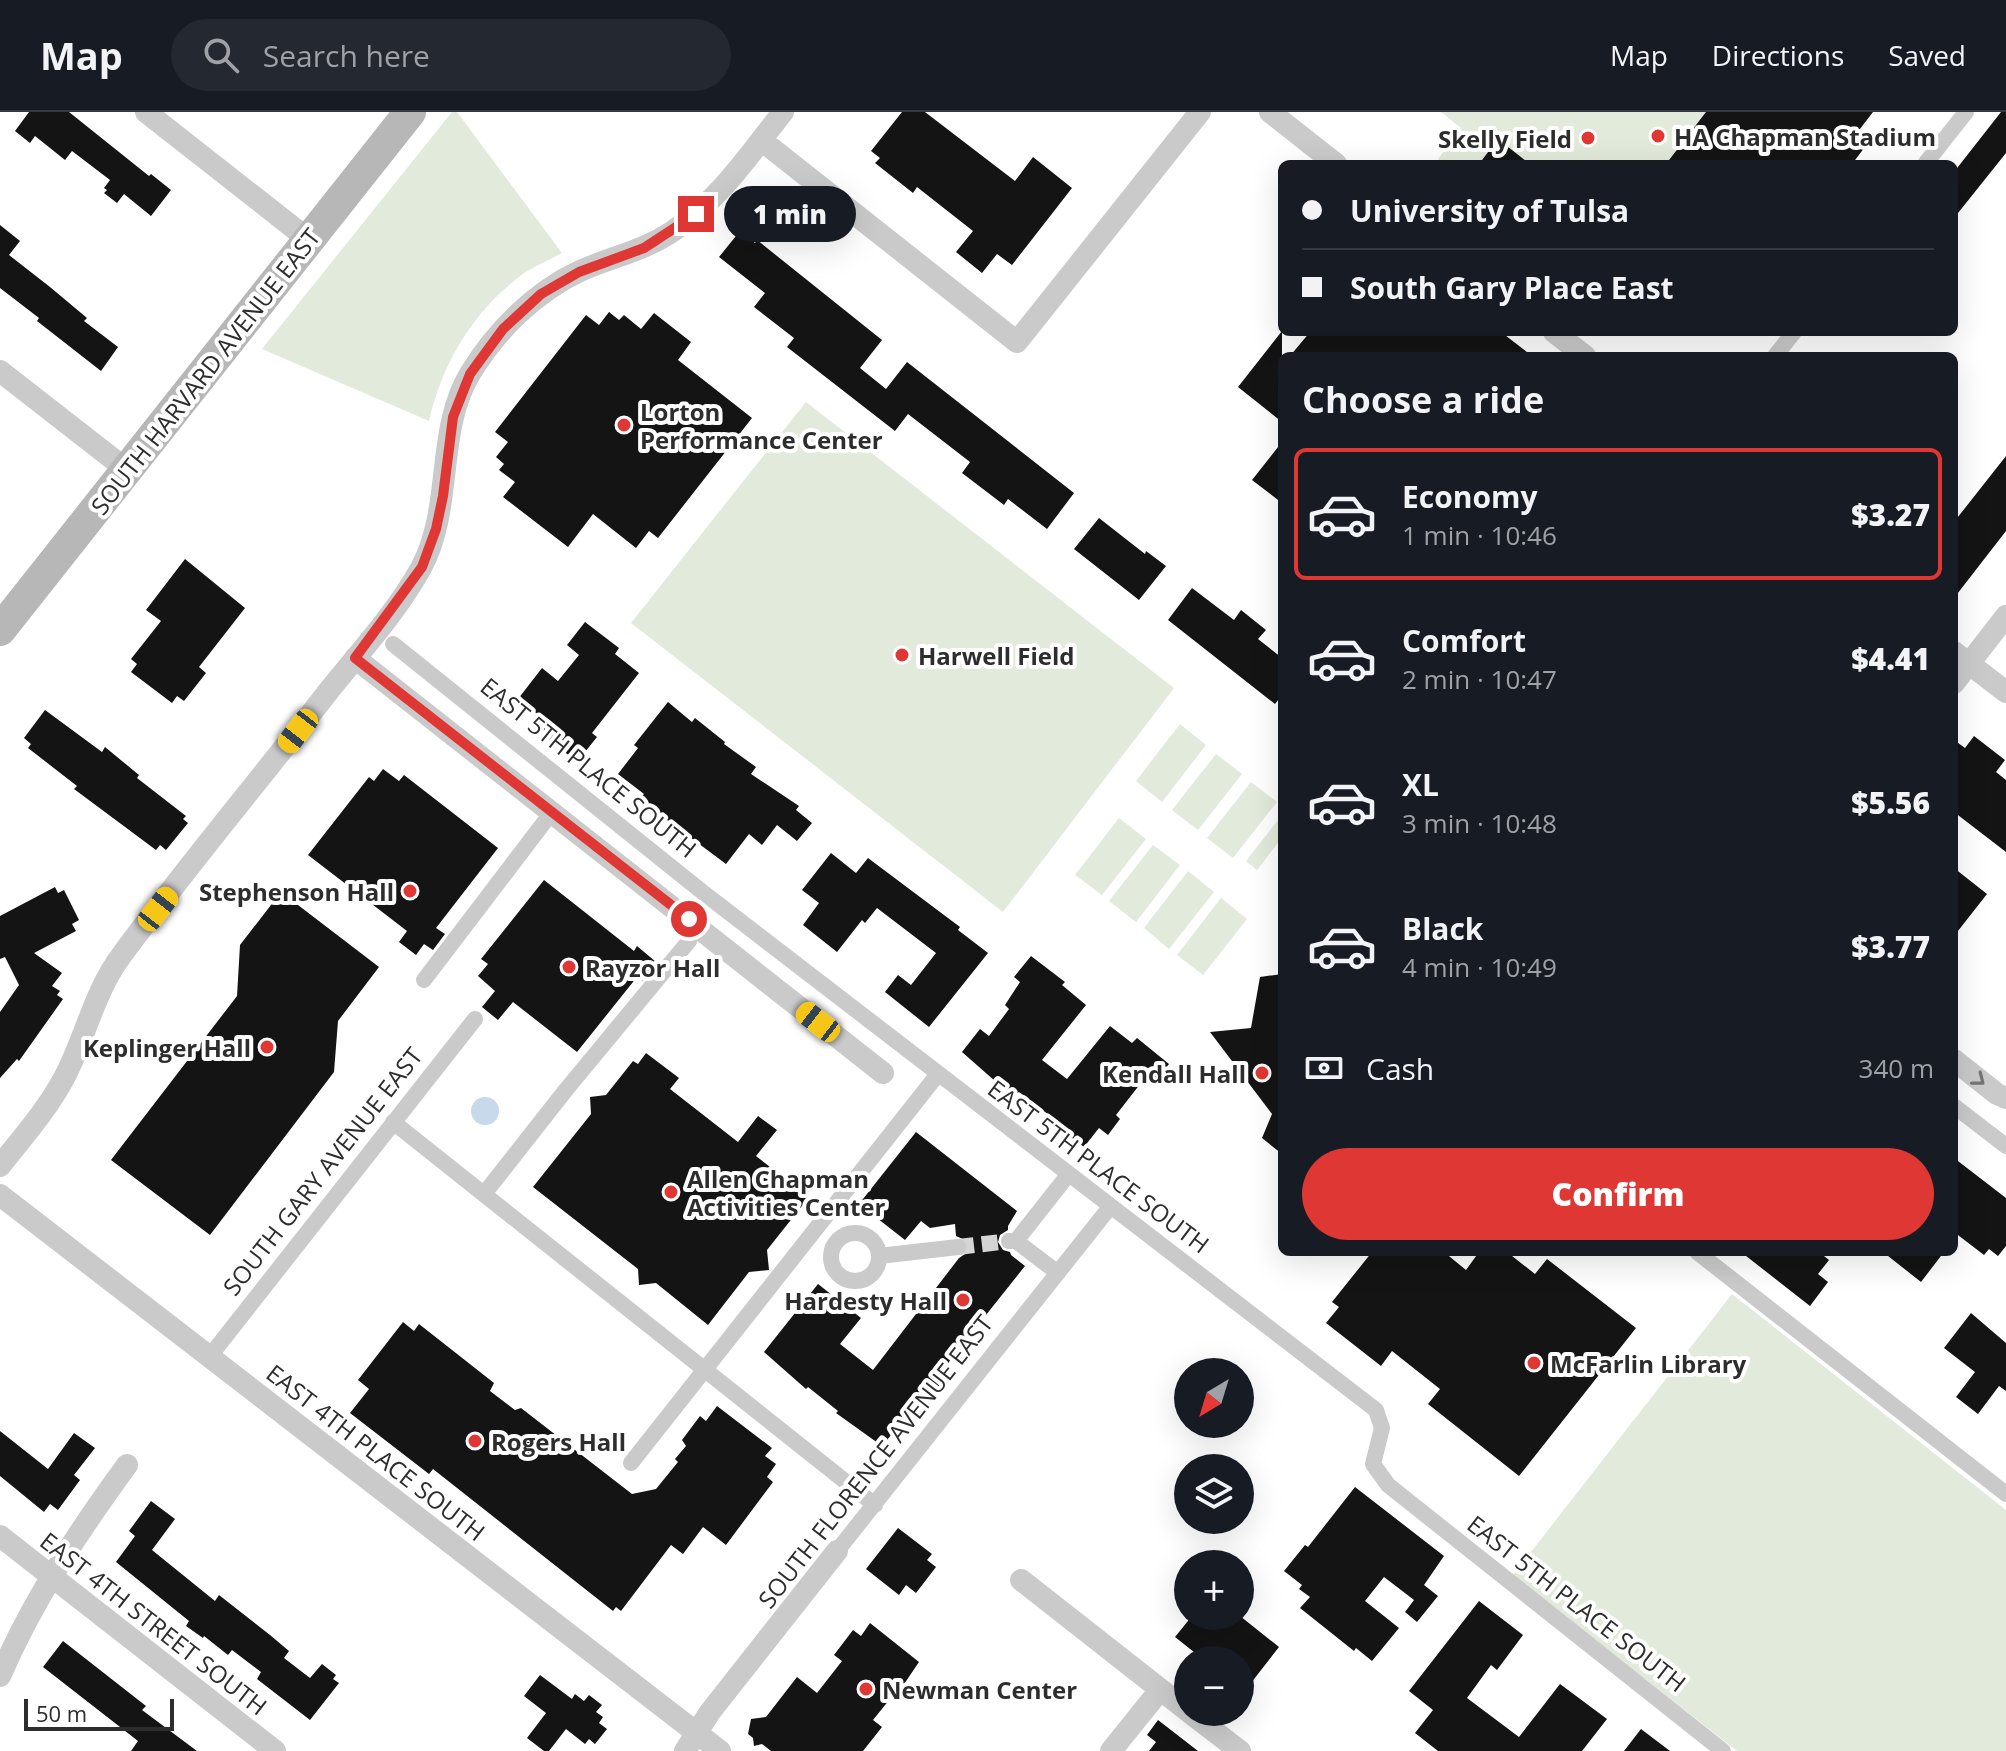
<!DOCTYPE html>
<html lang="en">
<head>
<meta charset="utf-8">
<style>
	:root { --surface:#171b24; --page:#242831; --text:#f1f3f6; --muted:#9ea1a6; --line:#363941; --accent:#df3734 }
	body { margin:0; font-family:"Open Sans",sans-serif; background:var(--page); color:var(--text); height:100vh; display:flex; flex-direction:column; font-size:30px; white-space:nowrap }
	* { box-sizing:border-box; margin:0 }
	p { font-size:26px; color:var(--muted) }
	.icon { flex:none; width:44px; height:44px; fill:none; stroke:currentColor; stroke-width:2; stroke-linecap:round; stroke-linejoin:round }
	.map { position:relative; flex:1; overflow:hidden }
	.details { position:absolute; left:1278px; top:240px; width:680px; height:904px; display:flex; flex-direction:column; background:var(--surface); border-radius:12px; box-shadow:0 8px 32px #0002 }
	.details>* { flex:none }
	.top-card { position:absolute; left:1278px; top:48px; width:680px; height:176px; border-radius:12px; box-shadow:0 8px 32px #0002; display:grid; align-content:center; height:176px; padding:0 24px; background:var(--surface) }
	.needle { width:52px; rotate:218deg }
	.fabs { position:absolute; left:1174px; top:1246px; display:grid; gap:16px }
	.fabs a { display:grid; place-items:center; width:80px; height:80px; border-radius:50%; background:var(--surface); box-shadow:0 8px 32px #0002; font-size:40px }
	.scale { position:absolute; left:24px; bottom:20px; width:150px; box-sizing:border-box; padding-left:8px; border:4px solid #2d2d2d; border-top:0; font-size:22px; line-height:28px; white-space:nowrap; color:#2d2d2d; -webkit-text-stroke:6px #fff; paint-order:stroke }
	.end { position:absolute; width:36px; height:36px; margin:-18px; border:10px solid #df3734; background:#fff; box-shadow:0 0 0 4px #fff }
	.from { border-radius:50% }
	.bubble { position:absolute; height:56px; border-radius:28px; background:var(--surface); box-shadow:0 8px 32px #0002; font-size:26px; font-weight:800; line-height:56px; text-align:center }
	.car { position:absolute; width:24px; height:48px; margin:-24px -12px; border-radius:10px; box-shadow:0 0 6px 2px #0007; background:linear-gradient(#f5c518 24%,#345 0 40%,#f5c518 0 76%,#345 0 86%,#f5c518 0) }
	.top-card b { display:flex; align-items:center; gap:28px; height:76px; font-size:30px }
	.top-card b+b { border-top:2px solid var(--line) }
	.top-card i { width:20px; height:20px; background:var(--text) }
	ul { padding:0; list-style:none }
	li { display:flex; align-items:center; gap:24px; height:132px; margin:0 16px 12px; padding:0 8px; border:4px solid transparent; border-radius:12px }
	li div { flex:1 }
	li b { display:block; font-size:30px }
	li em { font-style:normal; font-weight:800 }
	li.on { border-color:var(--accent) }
	li>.icon { width:72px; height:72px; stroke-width:1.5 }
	h2 { padding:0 24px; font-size:36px; line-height:96px }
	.pay { display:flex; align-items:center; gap:20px; height:88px; padding:0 24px; font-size:30px }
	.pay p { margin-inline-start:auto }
	.action { display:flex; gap:16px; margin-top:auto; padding:16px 24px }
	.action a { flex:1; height:92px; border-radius:48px; background:var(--accent); color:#fff; font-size:32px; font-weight:800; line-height:92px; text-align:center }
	header { display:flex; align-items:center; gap:48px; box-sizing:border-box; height:112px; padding:0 40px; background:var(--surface); border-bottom:2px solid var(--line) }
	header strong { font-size:38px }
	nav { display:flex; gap:44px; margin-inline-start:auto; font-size:28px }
	.search { width:560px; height:72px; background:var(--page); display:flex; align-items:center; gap:20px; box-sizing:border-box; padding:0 28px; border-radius:44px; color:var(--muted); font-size:30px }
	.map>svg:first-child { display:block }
</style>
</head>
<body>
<header>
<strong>Map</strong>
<div class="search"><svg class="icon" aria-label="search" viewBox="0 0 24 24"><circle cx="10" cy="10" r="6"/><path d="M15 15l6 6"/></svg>Search here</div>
<nav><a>Map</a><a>Directions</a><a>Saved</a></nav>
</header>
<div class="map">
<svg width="2006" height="1639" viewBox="0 0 2006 1639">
	<rect width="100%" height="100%" fill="#fff"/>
	<!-- green -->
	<path fill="#e2eadb" d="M 452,0 L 457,0 L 562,141 C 548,149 531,155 519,165 C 472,201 442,252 429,309 L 262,237 Z
		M 1441,0 L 1873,0 L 1857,22 L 1868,31 L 1852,52 L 1530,52 L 1498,27 L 1479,52 L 1443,52 L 1438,47 L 1461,16 Z
		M 806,290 L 1174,576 L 1003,800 L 631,511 Z
		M 1180,612 L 1206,633 L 1162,690 L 1136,669 Z
		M 1216,642 L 1242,662 L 1198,718 L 1172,698 Z
		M 1251,670 L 1277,690 L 1233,746 L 1207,726 Z
		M 1282,703 L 1282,726 L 1257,758 L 1246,749 Z
		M 1119,706 L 1146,727 L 1102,783 L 1075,763 Z
		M 1153,733 L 1180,753 L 1136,810 L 1109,789 Z
		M 1188,759 L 1214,780 L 1169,837 L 1144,816 Z
		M 1221,786 L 1247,807 L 1203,863 L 1177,843 Z
		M 1732,1182 L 2006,1398 L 2006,1639 L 1737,1639 L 1513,1463 Z"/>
	<!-- water -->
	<path fill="#c7d9ea" d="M471 999a14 14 0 1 1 28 0a14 14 0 1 1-28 0Z"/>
	<!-- building -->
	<path fill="#141414" d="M 29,0 L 69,0 L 149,64 L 151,62 L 171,78 L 151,104 L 124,82 L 117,91 L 104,81 L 107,78 L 104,76 L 110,68 L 72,39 L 65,48 L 35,24 L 30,31 L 15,19 Z
		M 902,0 L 925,0 L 1015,69 L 1033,45 L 1072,76 L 1012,153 L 997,142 L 982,161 L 956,140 L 973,119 L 917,75 L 913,81 L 875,51 L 880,46 L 871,39 Z
		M 1706,0 L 1873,0 L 1856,22 L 1868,31 L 1852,52 L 1666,52 Z
		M 2001,0 L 2006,0 L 2006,41 L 1954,106 L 1954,60 Z
		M 1498,27 L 1530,52 L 1479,52 Z
		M 0,113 L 20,129 L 9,143 L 50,175 L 87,206 L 84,209 L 118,235 L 101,259 L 37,209 L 39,206 L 0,176 Z
		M 740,119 L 755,131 L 757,128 L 882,228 L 860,256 L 886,277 L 907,250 L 1074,381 L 1047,417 L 1008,387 L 1004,393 L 962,361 L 970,350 L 908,302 L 895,319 L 787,235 L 794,226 L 754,195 L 765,181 L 719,145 Z
		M 609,200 L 619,208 L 624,203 L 641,217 L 654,201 L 691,230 L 678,248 L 752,306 L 658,426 L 649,419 L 636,436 L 593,402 L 568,435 L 503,385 L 515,370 L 499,358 L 504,352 L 496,345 L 508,330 L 495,320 L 586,203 L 599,213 Z
		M 1282,219 L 1282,310 L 1238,275 Z
		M 1310,220 L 1501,220 L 1532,244 L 1290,244 Z
		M 1282,330 L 1282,391 L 1252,368 Z
		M 2006,344 L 2006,419 L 1954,486 L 1954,410 Z
		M 1099,406 L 1145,442 L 1146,439 L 1166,454 L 1139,488 L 1074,437 Z
		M 185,447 L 245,496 L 199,555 L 206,561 L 184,589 L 177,584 L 172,591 L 131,560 L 137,552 L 131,547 L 161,509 L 146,498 Z
		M 1192,476 L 1234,508 L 1241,498 L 1266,518 L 1258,527 L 1282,546 L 1282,583 L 1275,592 L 1168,508 Z
		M 585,510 L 619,536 L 615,542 L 639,561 L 592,621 L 597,625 L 577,650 L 540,620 L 548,610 L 518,587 L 542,556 L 558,569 L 579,543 L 567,533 Z
		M 668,590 L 692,610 L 695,606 L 725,630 L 724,632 L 756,655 L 751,662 L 799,694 L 796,698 L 812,711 L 797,729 L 777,713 L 762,733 L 749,722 L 726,752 L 639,687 L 644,682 L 618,662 L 638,636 L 634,633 Z
		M 45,598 L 102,640 L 105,635 L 139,663 L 137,666 L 186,704 L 183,707 L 188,711 L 166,738 L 160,733 L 156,738 L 74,677 L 77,674 L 28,636 L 31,632 L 24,626 Z
		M 1974,624 L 2005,648 L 1996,660 L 2006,668 L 2006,740 L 1954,700 L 1954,628 L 1965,636 Z
		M 383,657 L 399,669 L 404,663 L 498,736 L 436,816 L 445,822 L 433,838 L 424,832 L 416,843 L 399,830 L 407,819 L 308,743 L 369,665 L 374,669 Z
		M 831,741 L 856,761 L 868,746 L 960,815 L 958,818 L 988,841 L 929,915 L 885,880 L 898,863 L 911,873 L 936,841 L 877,796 L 865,811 L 862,808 L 837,840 L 803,813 L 819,791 L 802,778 Z
		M 1954,756 L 1987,782 L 1954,824 Z
		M 544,768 L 634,839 L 637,834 L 656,850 L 642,869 L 637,865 L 577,940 L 513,890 L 498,908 L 482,895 L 495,879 L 478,864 L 488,852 L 481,847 Z
		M 55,775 L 58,781 L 64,778 L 79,808 L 72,812 L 76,819 L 34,841 L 62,861 L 52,874 L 60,879 L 57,883 L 63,887 L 19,949 L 17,947 L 0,966 L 0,900 L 19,873 L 5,845 L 0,847 L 0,804 Z
		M 281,780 L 379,855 L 338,909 L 334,960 L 210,1123 L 111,1048 L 237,884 L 240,833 Z
		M 1031,844 L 1065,870 L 1062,873 L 1086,893 L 1042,948 L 1067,967 L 1110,914 L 1132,931 L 1137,926 L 1169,952 L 1153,973 L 1144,967 L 1116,1003 L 1120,1007 L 1108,1023 L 1099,1016 L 1084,1035 L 1063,1019 L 1066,1016 L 1019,980 L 1012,984 L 962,940 L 980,917 L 989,924 L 1009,897 L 1005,893 L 1020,870 L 1014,865 Z
		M 1282,862 L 1282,1042 L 1262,1026 L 1272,1002 L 1210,920 L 1251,916 L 1260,865 Z
		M 646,941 L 679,966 L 670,977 L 738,1030 L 758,1004 L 777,1018 L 756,1044 L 809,1085 L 767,1138 L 769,1158 L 749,1160 L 708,1213 L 656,1171 L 639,1173 L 638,1157 L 533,1075 L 591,1002 L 590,985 L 606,983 L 633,949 L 638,952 Z
		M 916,1020 L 1017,1099 L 1008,1114 L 1008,1118 L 1000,1123 L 998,1130 L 1003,1138 L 1010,1140 L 1011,1143 L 1025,1154 L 951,1247 L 938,1266 L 945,1272 L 923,1299 L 916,1293 L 882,1334 L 836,1301 L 838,1299 L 808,1275 L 806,1277 L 764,1240 L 818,1172 L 861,1206 L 840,1232 L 873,1258 L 959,1146 L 968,1140 L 967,1129 L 956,1124 L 955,1112 L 930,1116 L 921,1109 L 905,1128 L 859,1092 Z
		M 1954,1046 L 2006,1086 L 2006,1134 L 1998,1144 L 1989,1137 L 1984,1143 L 1954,1120 Z
		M 1372,1140 L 1444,1140 L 1466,1158 L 1479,1140 L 1507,1140 L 1535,1162 L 1547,1147 L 1636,1216 L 1519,1364 L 1428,1292 L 1440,1277 L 1392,1239 L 1381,1254 L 1326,1211 L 1339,1195 L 1332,1190 Z
		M 1741,1140 L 1819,1140 L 1829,1148 L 1818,1162 L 1828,1170 L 1810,1194 Z
		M 1883,1140 L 1944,1140 L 1921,1170 Z
		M 1971,1201 L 2006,1231 L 2006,1279 L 1999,1274 L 1978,1302 L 1956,1285 L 1975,1260 L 1944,1236 Z
		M 403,1210 L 414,1219 L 419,1212 L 494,1271 L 490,1279 L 515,1298 L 521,1296 L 632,1382 L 656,1377 L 678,1350 L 675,1347 L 686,1334 L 682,1328 L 700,1304 L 706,1309 L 717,1294 L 772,1336 L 765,1344 L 776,1352 L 767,1365 L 773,1370 L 726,1433 L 703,1415 L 683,1442 L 671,1433 L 621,1499 L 616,1495 L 613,1499 L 433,1357 L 429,1362 L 350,1301 L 369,1277 L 358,1268 Z
		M 0,1319 L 48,1357 L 74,1321 L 95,1336 L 74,1363 L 80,1368 L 58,1398 L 50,1392 L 44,1400 L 0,1364 Z
		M 1355,1375 L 1444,1444 L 1424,1473 L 1438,1484 L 1417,1510 L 1405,1500 L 1414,1488 L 1384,1465 L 1365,1489 L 1399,1516 L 1372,1549 L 1356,1536 L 1354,1539 L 1300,1496 L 1310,1485 L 1299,1477 L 1302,1473 L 1284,1459 L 1305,1433 L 1308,1435 Z
		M 151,1389 L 175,1407 L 152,1438 L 215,1489 L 219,1483 L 270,1523 L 289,1539 L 284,1546 L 310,1566 L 322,1552 L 336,1563 L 333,1567 L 339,1571 L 310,1608 L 257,1567 L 261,1560 L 232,1538 L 228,1543 L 204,1524 L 203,1526 L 186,1514 L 189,1509 L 116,1450 L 135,1424 L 129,1419 Z
		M 898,1416 L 932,1442 L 927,1448 L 936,1455 L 916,1481 L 906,1473 L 899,1483 L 866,1457 Z
		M 1479,1489 L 1523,1523 L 1497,1558 L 1491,1553 L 1467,1586 L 1519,1625 L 1560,1572 L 1607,1607 L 1582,1639 L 1438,1639 L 1415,1621 L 1433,1598 L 1409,1579 Z
		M 1192,1504 L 1203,1504 L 1215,1513 L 1222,1504 L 1240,1504 L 1279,1535 L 1240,1585 L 1240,1548 L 1204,1548 L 1175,1525 Z
		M 870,1511 L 919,1550 L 896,1584 L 894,1582 L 873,1608 L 882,1615 L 863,1639 L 771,1639 L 762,1632 L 754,1634 L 753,1626 L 748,1622 L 751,1607 L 766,1605 L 797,1565 L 817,1581 L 842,1549 L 834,1543 L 853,1518 L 861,1524 Z
		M 63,1529 L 146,1594 L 142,1598 L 197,1639 L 131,1639 L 138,1629 L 43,1555 Z
		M 540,1563 L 572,1587 L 575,1582 L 584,1589 L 589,1583 L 602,1593 L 596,1600 L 603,1605 L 599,1611 L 607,1617 L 595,1632 L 589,1627 L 585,1632 L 566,1617 L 549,1639 L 544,1639 L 527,1626 L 546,1601 L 524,1584 Z
		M 1158,1608 L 1198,1639 L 1149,1639 L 1156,1630 L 1147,1623 Z
		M 1641,1617 L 1670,1639 L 1624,1639 Z"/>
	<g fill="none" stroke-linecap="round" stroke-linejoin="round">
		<!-- pedestrian-tunnel -->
		<path stroke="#d5d5d5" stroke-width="16" stroke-dasharray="16 8" stroke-linecap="butt" d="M 958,1135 L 1009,1129"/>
		<!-- pedestrian -->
		<path stroke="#cacaca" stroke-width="16" d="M 1925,52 L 1966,0
			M 1775,244 L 1794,220
			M 393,532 L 705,782 L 1376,1298 L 1382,1316 L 1373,1352 L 1388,1373 L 1723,1639
			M 424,868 L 552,700
			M 1954,994 L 2006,1034
			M 393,1010 L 875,1393
			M 484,1082 L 565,979 L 689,829
			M831 1145a24 24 0 1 1 48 0a24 24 0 1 1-48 0Z
			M 1009,1129 L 1016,1129 L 1058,1161
			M 1016,1129 L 1068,1063
			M 1697,1140 L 2006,1382
			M 879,1144 L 958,1135
			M 210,1244 L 475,907
			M 631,1351 L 938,962
			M 837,1439 L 1110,1095"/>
		<!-- minor -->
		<path stroke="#cacaca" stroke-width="22" d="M 146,0 L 309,128
			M 1270,0 L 1336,52
			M 761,28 L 1017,230 L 1200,0
			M 1554,220 L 1585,244
			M 0,259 L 127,358
			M 1954,540 L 2006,580
			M 355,546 L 883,961
			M 1954,571 L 2006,504
			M 1954,948 L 1997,982 L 2006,986
			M 0,1054 C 22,1026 47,998 64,966 C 85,927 94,880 121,844 C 187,754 259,669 327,581 C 359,541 396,501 421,456 C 454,395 435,318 471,260 C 497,218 535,180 580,159 C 611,145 644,139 673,119 C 719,88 749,43 783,0
			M 0,1083 L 720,1639
			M 0,1424 L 275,1639
			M 1021,1468 L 1188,1599
			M 0,1564 C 33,1488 78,1420 127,1353
			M 1189,1600 L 1240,1639
			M 685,1639 L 710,1600 L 837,1439
			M 1111,1639 L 1160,1578"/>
		<!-- secondary -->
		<path stroke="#b7b7b7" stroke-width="32" d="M 0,518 L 410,0"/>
	</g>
	<!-- one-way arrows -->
	<defs><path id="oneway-chevron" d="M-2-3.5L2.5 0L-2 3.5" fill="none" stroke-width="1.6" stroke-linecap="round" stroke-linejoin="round" transform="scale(2)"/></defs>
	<use stroke="#747474" href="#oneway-chevron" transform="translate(1979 968) rotate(38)"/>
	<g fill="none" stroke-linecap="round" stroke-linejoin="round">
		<!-- route -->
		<path stroke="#df3734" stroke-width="10" d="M 689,807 L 355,546 L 422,455 L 436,417 L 443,384 L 453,305 L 470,262 L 503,217 L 541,182 L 579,160 L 644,136 L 696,102"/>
	</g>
	<!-- markers -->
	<g fill="#df3734" stroke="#fff" stroke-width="3">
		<circle cx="1658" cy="24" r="8"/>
		<circle cx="1588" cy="26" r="8"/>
		<circle cx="624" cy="313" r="8"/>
		<circle cx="902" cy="543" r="8"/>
		<circle cx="410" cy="779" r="8"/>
		<circle cx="569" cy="855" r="8"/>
		<circle cx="267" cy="935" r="8"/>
		<circle cx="1262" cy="961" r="8"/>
		<circle cx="671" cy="1080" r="8"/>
		<circle cx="963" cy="1188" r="8"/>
		<circle cx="1534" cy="1251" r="8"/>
		<circle cx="475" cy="1329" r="8"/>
		<circle cx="866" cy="1577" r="8"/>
	</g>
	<g text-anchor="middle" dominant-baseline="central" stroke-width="8" stroke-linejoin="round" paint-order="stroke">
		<!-- poi labels -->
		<g font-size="24" font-weight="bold" fill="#2d2d2d" stroke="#fff" text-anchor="start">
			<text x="1674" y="24">HA Chapman Stadium</text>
			<text x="1572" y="26" text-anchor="end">Skelly Field</text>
			<text x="640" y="299">Lorton<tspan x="640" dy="28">Performance Center</tspan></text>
			<text x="918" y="543">Harwell Field</text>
			<text x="394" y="779" text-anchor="end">Stephenson Hall</text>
			<text x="585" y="855">Rayzor Hall</text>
			<text x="251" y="935" text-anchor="end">Keplinger Hall</text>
			<text x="1246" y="961" text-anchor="end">Kendall Hall</text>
			<text x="687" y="1066">Allen Chapman<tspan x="687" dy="28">Activities Center</tspan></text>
			<text x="947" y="1188" text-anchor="end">Hardesty Hall</text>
			<text x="1550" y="1251">McFarlin Library</text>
			<text x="491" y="1329">Rogers Hall</text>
			<text x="882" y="1577">Newman Center</text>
		</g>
		<!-- street labels -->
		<g font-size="24" fill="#2d2d2d" stroke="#fff">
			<text transform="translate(205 259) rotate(-52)">SOUTH HARVARD AVENUE EAST</text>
			<text transform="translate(589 655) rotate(39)">EAST 5TH PLACE SOUTH</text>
			<text transform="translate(1099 1054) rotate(37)">EAST 5TH PLACE SOUTH</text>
			<text transform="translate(322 1059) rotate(-52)">SOUTH GARY AVENUE EAST</text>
			<text transform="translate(376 1340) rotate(38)">EAST 4TH PLACE SOUTH</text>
			<text transform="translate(875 1349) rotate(-52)">SOUTH FLORENCE AVENUE EAST</text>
			<text transform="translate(1577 1491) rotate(38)">EAST 5TH PLACE SOUTH</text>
			<text transform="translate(154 1511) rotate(38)">EAST 4TH STREET SOUTH</text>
		</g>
	</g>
</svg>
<div class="fabs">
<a><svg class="needle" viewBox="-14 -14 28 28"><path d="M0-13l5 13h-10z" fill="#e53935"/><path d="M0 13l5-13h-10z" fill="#9ea1a6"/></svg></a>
<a><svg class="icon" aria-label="layers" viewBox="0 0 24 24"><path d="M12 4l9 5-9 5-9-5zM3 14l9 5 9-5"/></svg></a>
<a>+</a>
<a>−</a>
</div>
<div class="scale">50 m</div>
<i class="end from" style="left:689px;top:807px"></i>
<i class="end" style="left:696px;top:102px"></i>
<div class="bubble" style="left:724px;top:74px;width:132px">1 min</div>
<i class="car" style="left:298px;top:619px;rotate:218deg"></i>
<i class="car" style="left:158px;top:797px;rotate:38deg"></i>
<i class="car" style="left:818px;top:910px;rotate:308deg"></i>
<div class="top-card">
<b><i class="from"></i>University of Tulsa</b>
<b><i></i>South Gary Place East</b>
</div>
<section class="details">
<h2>Choose a ride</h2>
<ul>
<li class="on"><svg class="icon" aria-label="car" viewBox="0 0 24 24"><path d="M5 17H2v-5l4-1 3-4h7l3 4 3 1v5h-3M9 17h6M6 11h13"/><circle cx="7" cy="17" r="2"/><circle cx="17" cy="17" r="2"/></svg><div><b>Economy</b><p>1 min · 10:46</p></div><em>$3.27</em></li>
<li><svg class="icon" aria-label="car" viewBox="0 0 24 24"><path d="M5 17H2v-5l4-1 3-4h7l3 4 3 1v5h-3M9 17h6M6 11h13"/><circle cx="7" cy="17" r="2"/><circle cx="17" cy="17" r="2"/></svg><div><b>Comfort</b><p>2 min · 10:47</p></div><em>$4.41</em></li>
<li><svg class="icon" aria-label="car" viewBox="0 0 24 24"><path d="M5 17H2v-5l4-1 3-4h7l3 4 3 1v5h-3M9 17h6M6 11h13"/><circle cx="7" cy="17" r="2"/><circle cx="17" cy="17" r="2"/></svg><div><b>XL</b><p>3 min · 10:48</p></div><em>$5.56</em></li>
<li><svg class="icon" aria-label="car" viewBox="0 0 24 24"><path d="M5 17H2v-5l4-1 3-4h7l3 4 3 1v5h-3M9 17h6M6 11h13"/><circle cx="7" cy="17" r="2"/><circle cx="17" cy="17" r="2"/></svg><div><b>Black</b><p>4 min · 10:49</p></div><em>$3.77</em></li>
</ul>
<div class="pay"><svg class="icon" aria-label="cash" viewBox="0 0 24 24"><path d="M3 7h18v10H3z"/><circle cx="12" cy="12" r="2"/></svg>Cash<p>340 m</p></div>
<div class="action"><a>Confirm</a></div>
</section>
</div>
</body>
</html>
